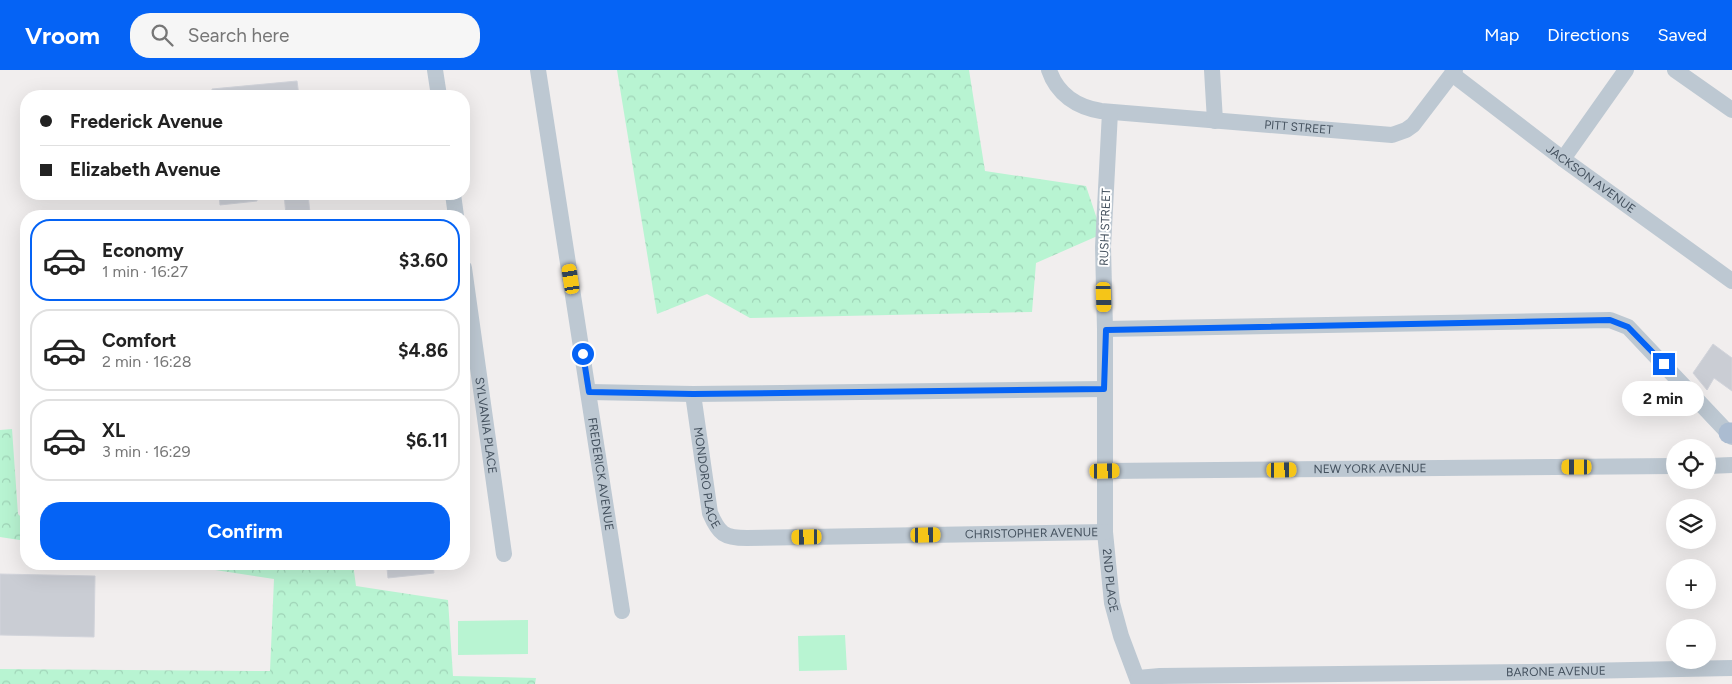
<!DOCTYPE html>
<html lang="en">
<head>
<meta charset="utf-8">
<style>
	:root { --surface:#fff; --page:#f6f6f6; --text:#222; --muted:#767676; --line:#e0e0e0; --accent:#0563f5 }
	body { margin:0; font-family:Figtree,sans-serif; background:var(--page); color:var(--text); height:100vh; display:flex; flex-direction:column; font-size:19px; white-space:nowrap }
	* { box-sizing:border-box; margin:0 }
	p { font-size:16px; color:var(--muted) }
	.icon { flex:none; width:28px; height:28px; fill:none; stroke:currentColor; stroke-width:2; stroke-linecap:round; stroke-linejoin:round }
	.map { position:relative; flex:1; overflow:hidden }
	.drawer { position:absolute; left:20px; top:140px; width:450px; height:360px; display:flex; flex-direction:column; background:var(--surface); border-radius:20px; box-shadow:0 5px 20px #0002 }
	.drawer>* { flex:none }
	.banner { position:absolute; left:20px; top:20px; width:450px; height:110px; border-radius:20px; box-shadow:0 5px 20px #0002; display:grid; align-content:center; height:110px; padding:0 20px; background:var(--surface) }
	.fabs { position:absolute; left:1666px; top:369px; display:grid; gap:10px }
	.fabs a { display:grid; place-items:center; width:50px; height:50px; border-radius:50%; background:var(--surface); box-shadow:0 5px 20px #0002; font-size:25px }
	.end { position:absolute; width:22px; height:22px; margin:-11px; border:6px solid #0563f5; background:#fff; box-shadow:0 0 0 2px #fff }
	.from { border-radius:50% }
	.bubble { position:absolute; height:35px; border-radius:18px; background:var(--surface); box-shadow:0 5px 20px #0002; font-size:16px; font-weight:700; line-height:35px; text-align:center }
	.car { position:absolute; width:15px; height:30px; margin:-15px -8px; border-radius:6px; box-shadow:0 0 4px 1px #0007; background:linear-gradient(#f5c518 24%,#345 0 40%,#f5c518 0 76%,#345 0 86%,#f5c518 0) }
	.banner b { display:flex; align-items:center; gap:18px; height:48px; font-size:19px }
	.banner b+b { border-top:1px solid var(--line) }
	.banner i { width:12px; height:12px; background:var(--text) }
	ul { padding:9px 0 0; list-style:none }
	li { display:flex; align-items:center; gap:15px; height:82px; margin:0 10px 8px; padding:0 10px; border:2px solid var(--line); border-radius:20px }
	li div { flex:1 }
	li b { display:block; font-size:19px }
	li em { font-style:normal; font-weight:700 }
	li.active { border-color:var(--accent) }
	li>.icon { width:45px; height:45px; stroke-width:1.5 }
	.action { display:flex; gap:10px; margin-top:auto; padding:10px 20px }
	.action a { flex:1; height:58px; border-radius:20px; background:var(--accent); color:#fff; font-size:20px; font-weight:700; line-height:58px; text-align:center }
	header { display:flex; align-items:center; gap:30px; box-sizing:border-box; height:70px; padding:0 25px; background:var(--accent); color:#fff }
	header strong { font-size:24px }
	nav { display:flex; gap:28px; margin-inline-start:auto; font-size:18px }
	.search { width:350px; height:45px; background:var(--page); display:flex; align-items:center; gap:12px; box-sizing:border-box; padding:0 18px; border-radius:20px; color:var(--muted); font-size:19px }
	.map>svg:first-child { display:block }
</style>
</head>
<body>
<header>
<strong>Vroom</strong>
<div class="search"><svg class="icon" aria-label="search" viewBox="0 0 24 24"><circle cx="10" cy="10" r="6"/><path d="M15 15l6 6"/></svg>Search here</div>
<nav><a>Map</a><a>Directions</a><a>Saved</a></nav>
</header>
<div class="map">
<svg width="1732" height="614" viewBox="0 0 1732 614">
	<defs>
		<pattern id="forest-crowns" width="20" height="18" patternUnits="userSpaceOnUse" patternTransform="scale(1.25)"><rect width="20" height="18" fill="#b8f4d2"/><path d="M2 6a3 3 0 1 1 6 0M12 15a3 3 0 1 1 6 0" fill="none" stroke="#9fd3b7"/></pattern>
	</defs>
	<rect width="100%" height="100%" fill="#f1eeee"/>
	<!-- forest -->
	<path fill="url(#forest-crowns)" d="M 617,0 L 969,0 L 985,101 L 1086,116 L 1102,164 L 1036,193 L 1032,242 L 750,248 L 707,224 L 657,244 Z
		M 12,359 L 18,444 L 26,452 L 26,471 L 0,467 L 0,360 Z
		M 176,494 L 353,494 L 356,516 L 448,530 L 453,606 L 536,608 L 535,614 L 0,614 L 0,599 L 270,601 L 274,509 Z"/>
	<!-- pitch -->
	<path fill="#b8f4d2" d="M 528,550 L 528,584 L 458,585 L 458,551 Z
		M 845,565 L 847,600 L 799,601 L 798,566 Z"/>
	<!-- building -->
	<path fill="#cacdd4" stroke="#d2d4db" d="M 297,11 L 299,26 L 212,26 L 212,19 Z
		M 219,124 L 257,124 L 257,131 L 220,135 Z
		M 284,124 L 308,124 L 310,143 L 286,145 Z
		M 1713,274 L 1732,288 L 1732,321 L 1714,308 L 1707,320 L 1693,303 Z
		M 393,494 L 433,494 L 434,503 L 388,508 L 387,498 L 394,496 Z
		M 0,504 L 95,506 L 94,567 L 0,565 Z"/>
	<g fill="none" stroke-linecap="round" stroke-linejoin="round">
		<!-- minor -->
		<g stroke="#bdc8d2" stroke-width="16">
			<path d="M 435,0 L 439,26"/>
			<path id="s1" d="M 538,0 L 622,541"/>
			<path id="s2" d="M 1049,0 C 1057,24 1077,37 1101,41 L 1392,65 L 1406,60 L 1413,55 L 1455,0"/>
			<path d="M 1212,0 L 1215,51"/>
			<path d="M 1675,0 L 1732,40"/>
			<path id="s3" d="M 1452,4 L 1563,89 L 1732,211"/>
			<path id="s4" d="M 1110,42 L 1103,177 L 1105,259 L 1105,462 L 1112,533 L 1121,566 L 1139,614"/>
			<path d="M 1563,89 L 1626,0"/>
			<path d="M 453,124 L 456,146"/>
			<path id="s5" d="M 464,198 L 504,484"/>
			<path d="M 1105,259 L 1610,250 L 1628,257 L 1732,367"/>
			<path d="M 589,322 L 693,324 L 1104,319"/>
			<path id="s6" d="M 693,324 L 710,443 C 719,464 724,468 747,468 L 1105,462"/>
			<path d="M 1708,396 L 1732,395"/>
			<path id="s7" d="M 1105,401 L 1675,396"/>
			<path id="s8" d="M 1138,608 L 1160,606 L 1530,602 L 1732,598"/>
		</g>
		<!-- major -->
		<path stroke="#abbcd1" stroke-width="21" d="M 1729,363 L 1732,363"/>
	</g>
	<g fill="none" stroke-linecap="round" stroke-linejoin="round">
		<!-- route -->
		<path stroke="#0563f5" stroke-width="6" d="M 583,284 L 589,322 L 693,324 L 1104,319 L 1106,260 L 1610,250 L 1628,257 L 1664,294"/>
	</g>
	<g text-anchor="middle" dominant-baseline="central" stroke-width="4" stroke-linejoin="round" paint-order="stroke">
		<!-- street labels -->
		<g font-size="12" fill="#44515e" stroke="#fff">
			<text stroke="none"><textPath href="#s2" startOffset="268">PITT STREET</textPath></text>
			<text stroke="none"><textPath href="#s3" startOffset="174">JACKSON AVENUE</textPath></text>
			<text transform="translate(1105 157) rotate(-88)">RUSH STREET</text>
			<text stroke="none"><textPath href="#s5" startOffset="159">SYLVANIA PLACE</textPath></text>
			<text stroke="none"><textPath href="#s7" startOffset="265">NEW YORK AVENUE</textPath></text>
			<text stroke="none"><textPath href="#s1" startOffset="409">FREDERICK AVENUE</textPath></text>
			<text stroke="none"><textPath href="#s6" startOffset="85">MONDORO PLACE</textPath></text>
			<text stroke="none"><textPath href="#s6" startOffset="454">CHRISTOPHER AVENUE</textPath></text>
			<text stroke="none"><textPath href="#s4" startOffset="469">2ND PLACE</textPath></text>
			<text stroke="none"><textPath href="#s8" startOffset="418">BARONE AVENUE</textPath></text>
		</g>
	</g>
</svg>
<div class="fabs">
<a><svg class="icon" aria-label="locate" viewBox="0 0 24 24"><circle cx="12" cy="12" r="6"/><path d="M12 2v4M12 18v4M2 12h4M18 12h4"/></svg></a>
<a><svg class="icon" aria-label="layers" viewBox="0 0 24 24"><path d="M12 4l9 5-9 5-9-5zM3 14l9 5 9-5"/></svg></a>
<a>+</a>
<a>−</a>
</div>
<i class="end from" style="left:583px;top:284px"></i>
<i class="end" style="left:1664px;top:294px"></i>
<div class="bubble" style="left:1622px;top:311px;width:82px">2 min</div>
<i class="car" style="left:571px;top:209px;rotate:351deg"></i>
<i class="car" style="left:1104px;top:227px;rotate:178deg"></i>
<i class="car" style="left:1577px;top:397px;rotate:270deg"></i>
<i class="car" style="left:1282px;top:400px;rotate:89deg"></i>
<i class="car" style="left:1105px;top:401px;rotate:89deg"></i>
<i class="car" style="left:926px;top:465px;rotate:89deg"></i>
<i class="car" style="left:807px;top:467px;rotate:269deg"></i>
<div class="banner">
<b><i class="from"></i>Frederick Avenue</b>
<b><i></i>Elizabeth Avenue</b>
</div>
<section class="drawer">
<ul>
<li class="active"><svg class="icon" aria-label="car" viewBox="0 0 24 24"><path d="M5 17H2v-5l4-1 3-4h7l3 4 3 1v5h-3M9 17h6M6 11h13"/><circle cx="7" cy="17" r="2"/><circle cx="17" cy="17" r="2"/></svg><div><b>Economy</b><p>1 min · 16:27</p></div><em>$3.60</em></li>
<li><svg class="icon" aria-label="car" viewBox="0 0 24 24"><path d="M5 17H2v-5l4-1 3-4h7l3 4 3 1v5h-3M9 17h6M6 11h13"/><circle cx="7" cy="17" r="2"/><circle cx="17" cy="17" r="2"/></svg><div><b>Comfort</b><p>2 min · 16:28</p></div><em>$4.86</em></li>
<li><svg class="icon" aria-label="car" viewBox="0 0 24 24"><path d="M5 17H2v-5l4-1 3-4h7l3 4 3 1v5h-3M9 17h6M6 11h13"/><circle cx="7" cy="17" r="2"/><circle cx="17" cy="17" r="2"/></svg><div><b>XL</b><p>3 min · 16:29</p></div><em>$6.11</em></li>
</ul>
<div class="action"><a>Confirm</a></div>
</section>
</div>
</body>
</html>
